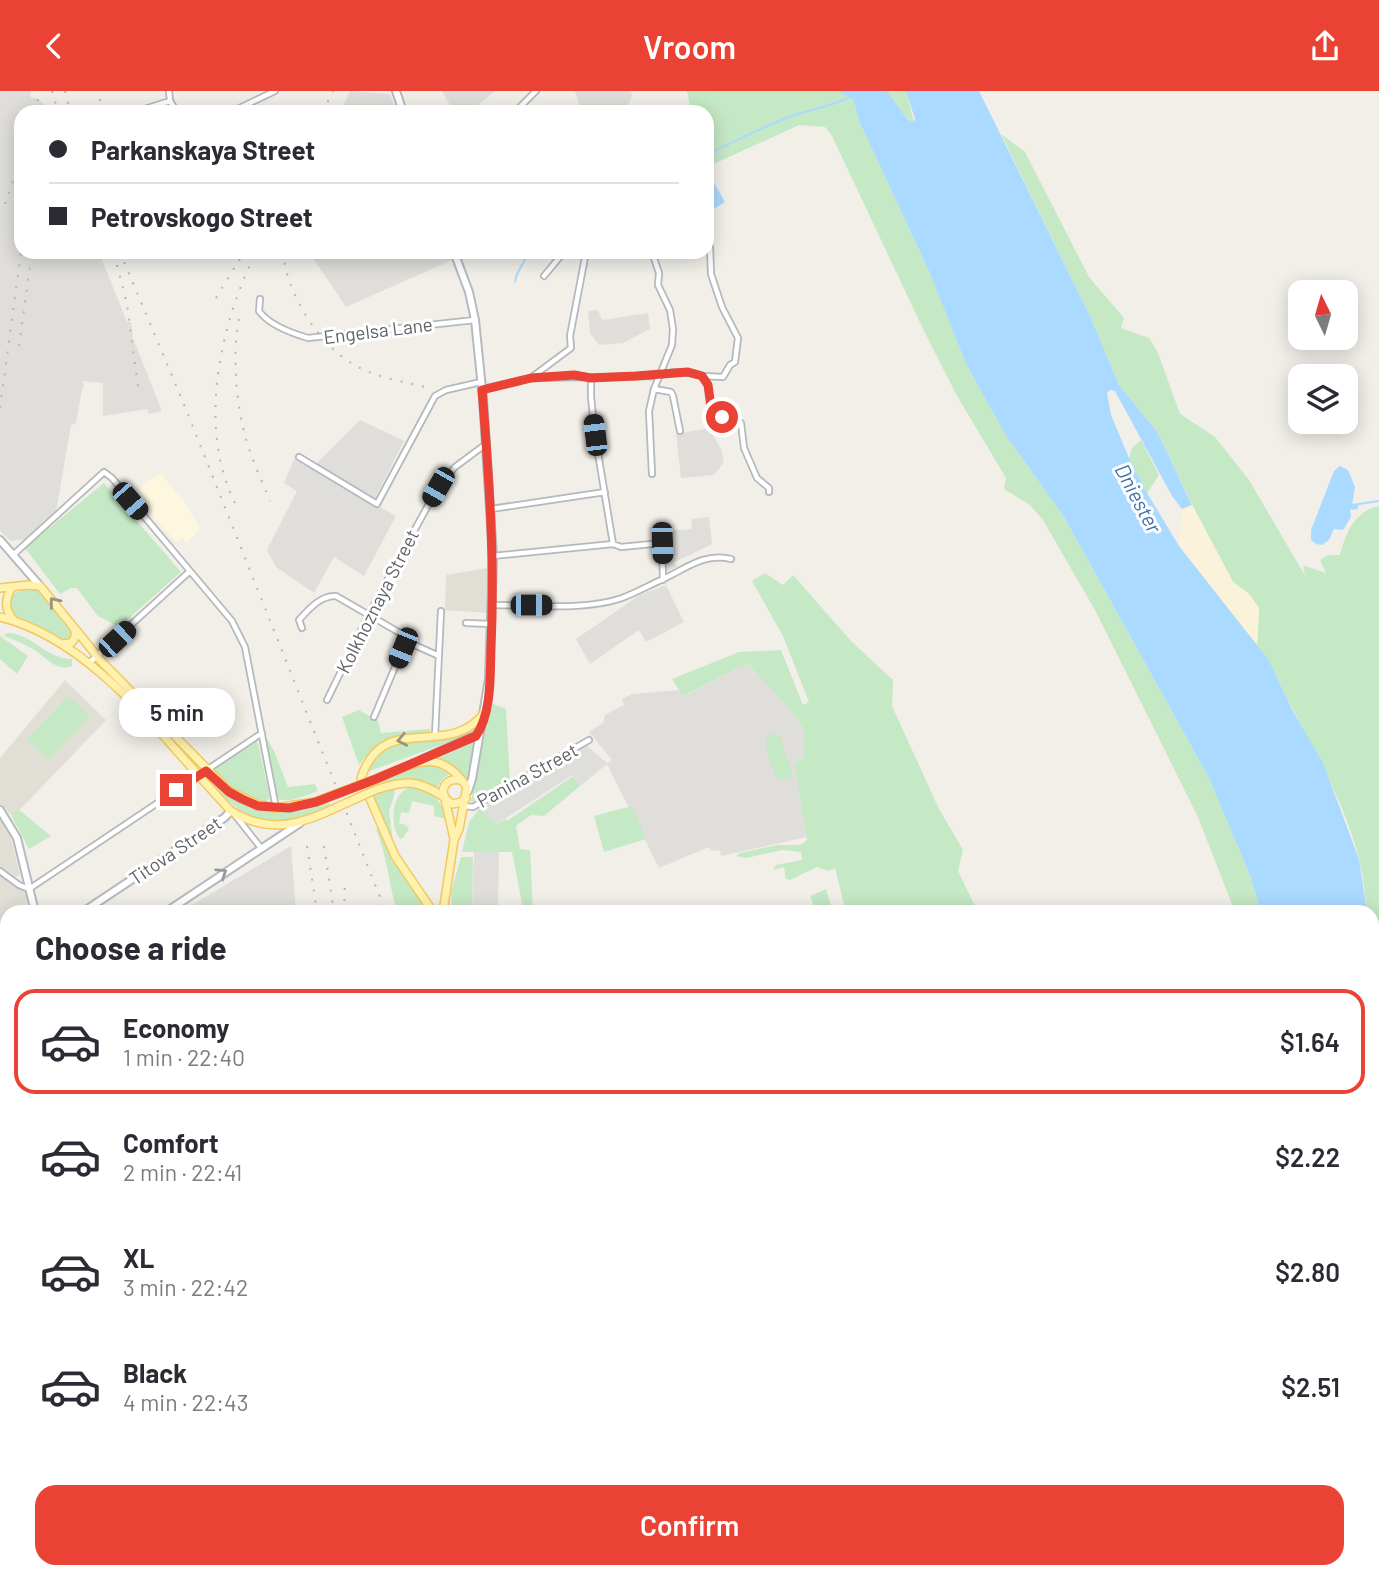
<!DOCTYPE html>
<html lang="en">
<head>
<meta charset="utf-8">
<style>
	:root { --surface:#fff; --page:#f2f2f3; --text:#2b2b33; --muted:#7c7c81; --line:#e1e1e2; --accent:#ea4335 }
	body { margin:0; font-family:Barlow,sans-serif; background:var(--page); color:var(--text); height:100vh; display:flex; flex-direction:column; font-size:26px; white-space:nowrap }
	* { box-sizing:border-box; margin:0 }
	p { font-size:23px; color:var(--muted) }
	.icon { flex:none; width:38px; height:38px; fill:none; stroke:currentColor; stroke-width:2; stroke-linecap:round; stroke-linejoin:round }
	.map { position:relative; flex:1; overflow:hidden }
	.sheet { position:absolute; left:0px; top:814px; width:1379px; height:674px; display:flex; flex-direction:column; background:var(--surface); border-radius:21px 21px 0 0; box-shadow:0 4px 18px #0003 }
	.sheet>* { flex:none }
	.top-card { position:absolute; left:14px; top:14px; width:700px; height:154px; border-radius:21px; box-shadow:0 4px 18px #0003; display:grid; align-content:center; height:154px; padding:0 35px; background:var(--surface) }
	.needle { width:46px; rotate:355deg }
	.tools { position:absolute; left:1288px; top:189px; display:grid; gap:14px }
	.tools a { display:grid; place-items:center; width:70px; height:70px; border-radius:14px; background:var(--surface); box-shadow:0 4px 18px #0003; font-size:35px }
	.end { position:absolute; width:32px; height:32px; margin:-16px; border:9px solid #ea4335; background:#fff; box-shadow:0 0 0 4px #fff }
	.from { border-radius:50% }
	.bubble { position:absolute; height:49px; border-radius:21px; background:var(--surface); box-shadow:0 4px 18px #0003; font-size:23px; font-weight:600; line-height:49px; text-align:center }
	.car { position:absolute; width:21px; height:42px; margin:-21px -10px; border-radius:9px; box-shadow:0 0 5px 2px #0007; background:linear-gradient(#222 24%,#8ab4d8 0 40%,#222 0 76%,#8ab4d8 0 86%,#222 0) }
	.top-card b { display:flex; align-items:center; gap:24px; height:66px; font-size:26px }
	.top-card b+b { border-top:2px solid var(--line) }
	.top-card i { width:18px; height:18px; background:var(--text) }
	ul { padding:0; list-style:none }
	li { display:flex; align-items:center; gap:21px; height:105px; margin:0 14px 10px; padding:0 21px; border:4px solid transparent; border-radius:21px }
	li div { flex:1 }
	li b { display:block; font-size:26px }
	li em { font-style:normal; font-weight:600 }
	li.selected { border-color:var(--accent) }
	li>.icon { width:63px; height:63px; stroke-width:1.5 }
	h2 { padding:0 35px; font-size:32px; line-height:84px }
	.primary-button { display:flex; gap:14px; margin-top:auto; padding:14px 35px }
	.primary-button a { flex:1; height:80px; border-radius:21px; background:var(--accent); color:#fff; font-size:28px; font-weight:600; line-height:80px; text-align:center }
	header { display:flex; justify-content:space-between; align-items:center; height:91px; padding:0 35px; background:var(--accent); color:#fff; font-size:32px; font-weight:600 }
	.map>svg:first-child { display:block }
</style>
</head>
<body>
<header><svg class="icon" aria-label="back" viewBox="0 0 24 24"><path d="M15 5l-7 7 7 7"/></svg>Vroom<svg class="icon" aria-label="share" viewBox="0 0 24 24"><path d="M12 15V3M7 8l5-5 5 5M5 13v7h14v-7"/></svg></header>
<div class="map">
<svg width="1379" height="1487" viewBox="0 0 1379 1487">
	<rect width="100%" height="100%" fill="#f1efe8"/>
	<!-- commercial -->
	<path fill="#fef7e0" d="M 161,383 L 187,414 L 200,438 L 186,452 L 182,447 L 176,451 L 134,403 L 152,387 Z
		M 758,1481 L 796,1481 L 811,1484 L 810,1487 L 757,1487 Z"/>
	<!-- industrial -->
	<path fill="#e0deda" d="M 0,0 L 31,0 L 30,6 L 39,9 L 45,14 L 46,21 L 21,21 L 21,161 L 99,161 L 127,231 L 131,231 L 133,247 L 162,320 L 148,323 L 148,318 L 103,325 L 103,292 L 83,290 L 84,297 L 82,298 L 76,332 L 71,334 L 56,421 L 26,448 L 11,450 L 0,440 Z
		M 350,0 L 390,3 L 396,21 L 340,21 Z
		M 442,0 L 495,0 L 470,21 L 454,21 Z
		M 575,0 L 631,0 L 632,5 L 625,21 L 581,21 Z
		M 309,161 L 449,161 L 452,169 L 346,216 Z
		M 598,219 L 602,229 L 648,222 L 650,238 L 623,252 L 599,254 L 590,242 L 588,220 Z
		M 360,329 L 404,350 L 375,407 L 316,373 Z
		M 709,337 L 721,358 L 724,371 L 714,384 L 681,387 L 676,343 Z
		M 294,368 L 396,425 L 364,485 L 334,466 L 314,502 L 276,476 L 267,459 L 297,400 L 284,392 Z
		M 709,426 L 712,453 L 675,471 L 677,476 L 664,481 L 663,452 L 666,440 L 692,438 L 691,428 Z
		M 666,494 L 684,531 L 646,551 L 639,539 L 590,573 L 576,548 L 640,504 Z
		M 747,572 L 793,622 L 804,639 L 804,667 L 794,672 L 807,746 L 721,765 L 720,759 L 711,760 L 709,756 L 659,777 L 607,673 L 580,695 L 571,685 L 497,733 L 479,718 L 587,655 L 607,672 L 612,669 L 589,641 L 603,632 L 605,624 L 624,614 L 622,608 L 632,603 L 679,599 L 684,605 Z
		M 291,755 L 296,821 L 180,821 Z
		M 474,761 L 499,761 L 498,821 L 472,821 Z
		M 310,1481 L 389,1481 L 388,1487 L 309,1487 Z"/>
	<!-- education -->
	<path fill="#e1ded6" d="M 488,477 L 488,522 L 445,519 L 446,484 Z
		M 65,589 L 106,629 L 13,726 L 0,713 L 0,667 Z
		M 0,729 L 10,744 L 20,784 L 16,786 L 0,775 Z
		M 0,784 L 26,801 L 27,811 L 22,821 L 7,821 L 7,834 L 0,832 Z"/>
	<!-- green -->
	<path fill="#c5e8c5" d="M 687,0 L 838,0 L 852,5 L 859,30 L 928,178 L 967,275 L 1005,343 L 1064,426 L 1209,687 L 1251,787 L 1261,821 L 1235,821 L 1198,726 L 1095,519 L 1043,429 L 1030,414 L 1004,398 L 1006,387 L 956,303 L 925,242 L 831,43 L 825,36 L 799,34 L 707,76 L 707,21 L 691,21 Z
		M 887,0 L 906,0 L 914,31 L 908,29 Z
		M 1001,43 L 1025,61 L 1089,186 L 1124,227 L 1121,237 L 1149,247 L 1158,262 L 1180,323 L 1215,346 L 1249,389 L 1306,486 L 1303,476 L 1305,475 L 1326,482 L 1320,469 L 1328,464 L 1340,464 C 1346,441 1354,421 1379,415 L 1379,987 L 1372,979 L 1372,821 L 1367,821 C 1365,803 1363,785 1359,767 C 1345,715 1319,667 1294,620 C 1281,598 1273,574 1257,555 L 1259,517 L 1249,503 L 1233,491 L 1195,419 L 1158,342 L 1119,294 L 1089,223 Z
		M 1141,349 L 1159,384 L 1147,402 L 1129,367 L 1132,357 Z
		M 104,392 L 181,481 L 119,536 L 98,525 L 77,497 L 71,497 L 60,503 L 25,457 Z
		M 765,482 L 783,494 L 793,484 L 852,551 L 893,589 L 892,615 L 938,716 L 963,759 L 958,780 L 978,821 L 846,821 L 835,777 L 829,780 L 817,776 L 790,789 L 786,788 L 784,776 L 773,779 L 776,774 L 802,769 L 801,761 L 782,759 L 746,767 L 736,765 L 740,762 L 777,754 L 800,754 L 807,749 L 794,672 L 804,667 L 804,639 L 793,622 L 747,572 L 683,605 L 672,588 L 739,561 L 781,559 L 803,614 L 809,611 L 783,545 L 752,490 Z
		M 33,498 L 38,500 L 71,541 L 72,546 L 65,551 L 46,539 L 13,526 C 7,504 12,500 33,498 Z
		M 7,542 C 32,542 47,569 72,568 L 72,575 C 58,581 47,568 36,560 C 27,554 15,549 4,545 Z
		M 0,545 L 28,565 L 17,583 L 0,568 Z
		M 68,605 L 90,626 L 48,669 L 27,648 Z
		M 491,612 L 506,618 L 510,691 L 473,711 L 471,710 Z
		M 359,619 L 378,630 L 381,642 L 430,638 L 430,641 C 397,645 380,645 359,674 L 342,626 Z
		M 473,638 L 460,647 L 367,681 C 372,639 446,655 473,638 Z
		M 777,642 L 782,648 C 783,663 792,674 792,686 C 785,690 782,690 775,686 L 767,661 L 766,649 L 770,644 Z
		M 268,649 L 275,662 L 288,696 L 315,693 L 318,700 L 292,709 L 280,709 L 277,705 L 265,650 Z
		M 477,649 L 468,689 L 465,690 L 454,676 L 439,667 Z
		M 255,650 L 258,652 L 269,703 L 270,707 L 266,711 L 237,700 L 211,679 Z
		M 420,672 L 445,676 L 451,682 L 442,688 L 437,697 C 418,685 404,686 383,694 L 381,688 Z
		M 572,686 L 580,695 L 544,725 L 531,724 L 516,735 L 520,758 L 530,759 L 533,821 L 521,821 L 522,812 L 512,761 L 462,761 L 469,731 L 479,718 L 497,733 L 506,728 L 507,730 Z
		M 208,689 C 250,722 278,729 329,712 L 331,717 C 267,736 256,741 208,689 Z
		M 413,695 C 431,700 442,709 446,728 L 434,725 L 434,715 L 412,710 L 409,722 L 401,721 L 399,732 L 406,734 L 409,738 L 403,747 L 400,748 C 389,733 391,700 413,695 Z
		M 390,697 L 394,697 L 395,701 L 389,721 L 393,750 L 390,750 L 371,704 Z
		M 632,715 L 646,748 L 604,761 L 594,725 Z
		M 18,718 L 51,745 L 29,758 L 11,724 Z
		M 380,737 L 390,761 L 392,772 L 393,770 L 429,821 L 397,821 C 389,793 387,765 376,738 Z
		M 461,766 L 473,766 L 472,821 L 452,821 L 451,801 Z
		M 826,798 L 833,821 L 812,821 L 814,815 L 810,805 Z
		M 963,1481 L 1033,1481 L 1034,1487 L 964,1487 Z"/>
	<!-- sand -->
	<path fill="#fbf3d9" d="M 1192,414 L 1233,491 L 1249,503 L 1259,517 L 1257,555 L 1179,455 L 1182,418 Z"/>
	<!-- water -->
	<path fill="#aadaff" d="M 838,0 L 887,0 L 908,29 L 914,31 L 915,28 L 906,0 L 979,0 L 1089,223 L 1119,294 L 1158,342 L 1192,414 L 1182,418 L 1172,405 L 1115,300 L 1110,299 L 1107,302 L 1111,324 L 1129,367 L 1147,402 L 1179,455 L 1268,568 L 1292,618 L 1323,672 L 1359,768 L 1367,821 L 1261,821 L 1251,787 L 1209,687 L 1064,426 L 1005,343 L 967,275 L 928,178 L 859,30 L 853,8 Z
		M 707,80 L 725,111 L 712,119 L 707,116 Z
		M 1340,375 L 1348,379 L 1355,396 L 1352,414 L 1358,414 L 1358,418 L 1350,419 L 1351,426 L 1343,439 L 1334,438 L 1329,449 L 1322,454 L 1316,453 L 1311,449 L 1311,439 L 1334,380 Z
		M 1047,1481 L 1155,1481 L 1156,1487 L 1049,1487 Z"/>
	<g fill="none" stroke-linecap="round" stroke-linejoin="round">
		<!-- stream -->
		<path stroke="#aadaff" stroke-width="2" d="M 707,63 C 734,51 761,37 789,26 C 810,18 831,16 852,5
			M 515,191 C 516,181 522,176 526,166 L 523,161
			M 1352,414 L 1379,410"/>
		<defs>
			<path id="street" d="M 169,0 L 170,10 L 177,21
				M 135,21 L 170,10
				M 231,21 L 275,0
				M 515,21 L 536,0
				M 544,185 L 564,161
				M 260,208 L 259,220 C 269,234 291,242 308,247 L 475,229
				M 703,285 L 723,286 L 730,274 L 735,271 L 738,247 L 722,216 L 711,183 L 710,156
				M 532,286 L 571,257 L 570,245 L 586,161
				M 591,287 L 591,306 L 595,344 L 613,453
				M 482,298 L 532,287 L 659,285 C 672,279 688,281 702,285 L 708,294 L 711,316 L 728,329 L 741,332 L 744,357 L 757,387 L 769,397 L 769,401
				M 654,298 L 671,301 L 673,305 L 680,340
				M 299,366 L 377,413 L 435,305 L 446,299 L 481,291
				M 652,383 L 649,320 L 654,298 L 672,254 L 673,238 L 670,219 L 658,194 L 659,182 L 652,161
				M 491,418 L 605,401
				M 13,464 L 104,381 L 112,387 L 190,480 L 89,572
				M 493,465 L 613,453 L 621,456 L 662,452 L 663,489
				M 190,480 L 232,530 L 245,556 L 276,717
				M 493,514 C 532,514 585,520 622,507 C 635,502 648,495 661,489 C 684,479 704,461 731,468
				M 466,532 L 492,533
				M 302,537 L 299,529 C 309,518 321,504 336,505 L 407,546 L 408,551 L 439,565
				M 327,609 L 369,523 L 438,396 L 455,376 L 486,353
				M 374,626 L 403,557 L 408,551
				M 435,645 L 441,520
				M 464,715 L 473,716 L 589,649
				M 235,724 L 261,757
				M 0,780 L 19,794 L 29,798 L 262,642
				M 0,935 L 7,944
				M 0,1025 L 7,1034
				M 724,1480 L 727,1487
				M 960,1480 L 962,1487
				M 903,1484 L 956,1480
				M 70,1487 L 76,1480
				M 189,1487 L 191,1480
				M 309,1487 L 310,1480
				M 388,1487 L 389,1480
				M 476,1487 L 477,1480
				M 658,1487 L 659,1480
				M 734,1487 L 736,1480"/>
			<path id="secondary" d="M 396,0 L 403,21
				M 454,161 L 469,201 L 475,229 L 483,307 L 493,465 L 489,588 L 472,688 L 468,700
				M 0,449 L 40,495
				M 421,669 L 476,644 L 481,637
				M 0,719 L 17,747 L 35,821
				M 83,821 L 224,727 L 231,720
				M 166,821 L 300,732
				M 0,859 L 7,857
				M 0,917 L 7,916
				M 0,1123 L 7,1133
				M 558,1487 L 560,1480"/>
			<path id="primary" d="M 12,496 C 5,508 4,518 14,530
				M 0,497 L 28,494 L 40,495 L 102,571 L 229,700 L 259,714 L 276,717 L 315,711
				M 0,526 C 95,549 166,652 231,720 C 262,739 289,737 322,723
				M 62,553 L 71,552 C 76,547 76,543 74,537
				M 376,688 C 415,672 439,655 467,696 L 459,738 L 454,749 L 443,821
				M 461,689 C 443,685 436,705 453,713 L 461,711 L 466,707
				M 375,699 C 405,689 416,688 444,706
				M 445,708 L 454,748
				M 433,821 L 395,765 L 361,687 C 384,617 448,671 485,621
				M 1372,1095 L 1379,1093
				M 1372,1100 L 1379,1098
				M 902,1480 L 902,1487
				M 822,1487 L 824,1480"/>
		</defs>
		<!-- street casing -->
		<use href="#street" stroke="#b5b8bc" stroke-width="8"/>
		<!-- secondary casing -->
		<use href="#secondary" stroke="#b6babf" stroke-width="10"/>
		<!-- primary casing -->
		<use href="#primary" stroke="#f2c960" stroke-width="10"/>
		<!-- street -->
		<use href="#street" stroke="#fff" stroke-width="4.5"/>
		<!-- secondary -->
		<use href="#secondary" stroke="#fff" stroke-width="6"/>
		<!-- primary -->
		<use href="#primary" stroke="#fff2af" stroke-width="7"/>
		<!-- rail -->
		<path stroke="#b6b7b8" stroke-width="2" stroke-dasharray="2 9" stroke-linecap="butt" d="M 52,0 L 58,21
			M 65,0 L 70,21
			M 36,21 L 39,0
			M 100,21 L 100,0
			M 323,21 L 333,0
			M 5,113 L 21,67
			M 120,161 L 183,311 L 386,821
			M 283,161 C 286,201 318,253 353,273 C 374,286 401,290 425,296
			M 117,174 L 127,213 L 139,303
			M 216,207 L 244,161
			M 239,228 C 232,263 236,313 246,348 C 252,369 262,390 270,410
			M 19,255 L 32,161
			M 0,317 L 21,161
			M 235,412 C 197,336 220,234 256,161
			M 307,755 L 317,821
			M 324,755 L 334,821
			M 344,821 L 345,788
			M 1372,1054 L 1379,1052
			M 83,1487 L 90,1480
			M 115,1487 L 119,1480
			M 193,1487 L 196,1480
			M 221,1487 L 224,1480
			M 249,1487 L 251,1480"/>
		<defs>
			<path id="primary-bridge" d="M 315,711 L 376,688
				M 322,723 L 375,699"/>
		</defs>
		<!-- primary-bridge casing -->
		<use href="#primary-bridge" stroke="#f2c960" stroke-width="10" stroke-linecap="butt"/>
		<!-- primary-bridge -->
		<use href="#primary-bridge" stroke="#fff2af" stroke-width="7"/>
	</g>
	<!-- one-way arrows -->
	<defs><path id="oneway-chevron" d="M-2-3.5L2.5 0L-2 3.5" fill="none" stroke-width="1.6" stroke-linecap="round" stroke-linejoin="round" transform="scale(1.75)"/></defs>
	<g stroke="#979581">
		<use href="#oneway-chevron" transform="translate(54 511) rotate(-129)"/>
		<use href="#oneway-chevron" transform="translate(402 649) rotate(169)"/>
	</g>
	<use stroke="#979a9d" href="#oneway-chevron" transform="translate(222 782) rotate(-34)"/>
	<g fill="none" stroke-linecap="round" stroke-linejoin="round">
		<!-- route -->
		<path stroke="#ea4335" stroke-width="9" d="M 176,699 L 206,680 L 229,701 L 242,708 L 258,715 L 289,717 L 316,711 L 376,688 L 476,645 C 492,622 490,583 491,556 C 495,470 489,385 482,299 L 531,287 L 574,284 L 591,287 L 636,285 L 688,281 L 702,285 L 708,294 L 711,316 L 722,326"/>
	</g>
	<g text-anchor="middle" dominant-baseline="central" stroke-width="6" stroke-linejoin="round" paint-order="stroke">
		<!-- street labels -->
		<g font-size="19" fill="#5f6368" stroke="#fff">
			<text transform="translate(378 239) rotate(-7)">Engelsa Lane</text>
			<text transform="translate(377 510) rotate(-63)">Kolkhoznaya Street</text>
			<text transform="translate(527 684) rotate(-29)">Panina Street</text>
			<text transform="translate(175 759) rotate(-34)">Titova Street</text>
		</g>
		<!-- water labels -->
		<g font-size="21" font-style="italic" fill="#4174aa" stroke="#fff">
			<text transform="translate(1139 407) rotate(62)">Dniester</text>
		</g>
	</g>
</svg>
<div class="tools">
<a><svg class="needle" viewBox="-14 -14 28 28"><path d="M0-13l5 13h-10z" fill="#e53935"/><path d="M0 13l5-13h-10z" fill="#7c7c81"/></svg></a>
<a><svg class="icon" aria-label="layers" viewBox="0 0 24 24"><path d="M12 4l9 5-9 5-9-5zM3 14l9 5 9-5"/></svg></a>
</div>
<i class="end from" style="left:722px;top:326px"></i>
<i class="end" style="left:176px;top:699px"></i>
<div class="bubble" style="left:119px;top:597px;width:116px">5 min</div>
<i class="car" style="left:595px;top:344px;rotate:353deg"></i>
<i class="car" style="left:438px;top:396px;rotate:210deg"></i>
<i class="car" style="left:130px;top:410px;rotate:139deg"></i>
<i class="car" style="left:662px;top:452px;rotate:178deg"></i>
<i class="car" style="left:531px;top:514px;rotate:90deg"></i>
<i class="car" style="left:117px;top:548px;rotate:47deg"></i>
<i class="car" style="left:403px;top:557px;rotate:202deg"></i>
<div class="top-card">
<b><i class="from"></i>Parkanskaya Street</b>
<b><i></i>Petrovskogo Street</b>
</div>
<section class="sheet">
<h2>Choose a ride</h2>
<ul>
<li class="selected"><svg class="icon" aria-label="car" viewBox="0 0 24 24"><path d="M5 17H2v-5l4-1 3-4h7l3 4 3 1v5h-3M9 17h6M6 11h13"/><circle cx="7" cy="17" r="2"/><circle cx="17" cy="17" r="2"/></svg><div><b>Economy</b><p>1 min · 22:40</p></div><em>$1.64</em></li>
<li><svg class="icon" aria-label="car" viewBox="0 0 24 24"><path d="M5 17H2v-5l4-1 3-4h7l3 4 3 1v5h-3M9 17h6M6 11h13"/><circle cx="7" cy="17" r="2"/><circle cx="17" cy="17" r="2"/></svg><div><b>Comfort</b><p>2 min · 22:41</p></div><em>$2.22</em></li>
<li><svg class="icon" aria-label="car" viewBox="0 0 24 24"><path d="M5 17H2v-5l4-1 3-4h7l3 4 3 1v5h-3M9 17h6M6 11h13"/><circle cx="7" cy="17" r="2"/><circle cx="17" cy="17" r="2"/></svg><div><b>XL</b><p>3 min · 22:42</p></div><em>$2.80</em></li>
<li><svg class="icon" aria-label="car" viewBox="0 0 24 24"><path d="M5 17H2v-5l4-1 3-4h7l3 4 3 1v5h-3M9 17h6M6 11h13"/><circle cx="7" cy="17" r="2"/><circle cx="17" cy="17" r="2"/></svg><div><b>Black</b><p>4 min · 22:43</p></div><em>$2.51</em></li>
</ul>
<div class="primary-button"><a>Confirm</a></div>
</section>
</div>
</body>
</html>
